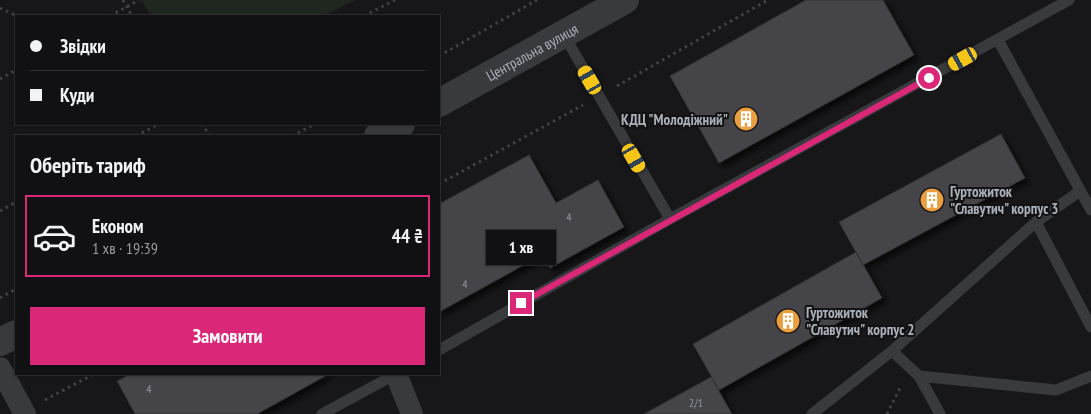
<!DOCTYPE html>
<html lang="uk">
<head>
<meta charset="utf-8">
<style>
	:root { --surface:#111113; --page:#1a1a1c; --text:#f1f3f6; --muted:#9c9da0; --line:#303133; --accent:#db2777 }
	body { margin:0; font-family:"PT Sans Narrow",sans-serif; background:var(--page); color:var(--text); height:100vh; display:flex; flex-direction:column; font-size:19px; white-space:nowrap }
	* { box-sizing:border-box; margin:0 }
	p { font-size:16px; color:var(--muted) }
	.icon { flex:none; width:28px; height:28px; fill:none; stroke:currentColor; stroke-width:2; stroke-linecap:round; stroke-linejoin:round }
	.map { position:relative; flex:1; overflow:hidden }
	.side { position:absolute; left:15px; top:135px; width:425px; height:240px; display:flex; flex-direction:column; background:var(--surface); border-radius:0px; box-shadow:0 1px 4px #0004,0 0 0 1px var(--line) }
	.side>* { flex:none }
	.banner { position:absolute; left:15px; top:15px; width:425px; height:110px; border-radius:0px; box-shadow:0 1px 4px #0004,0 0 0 1px var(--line); display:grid; align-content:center; height:110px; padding:0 15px; background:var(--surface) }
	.end { position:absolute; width:22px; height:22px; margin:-11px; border:6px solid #db2777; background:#fff; box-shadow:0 0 0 2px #fff }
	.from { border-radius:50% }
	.bubble { position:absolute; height:35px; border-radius:0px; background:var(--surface); box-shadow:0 1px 4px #0004,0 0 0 1px var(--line); font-size:16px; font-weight:800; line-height:35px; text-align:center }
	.car { position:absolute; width:15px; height:30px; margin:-15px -8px; border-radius:6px; box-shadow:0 0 4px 1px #0007; background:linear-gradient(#f5c518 24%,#345 0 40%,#f5c518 0 76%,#345 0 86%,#f5c518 0) }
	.banner b { display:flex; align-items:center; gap:18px; height:48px; font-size:19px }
	.banner b+b { border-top:1px solid var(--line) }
	.banner i { width:12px; height:12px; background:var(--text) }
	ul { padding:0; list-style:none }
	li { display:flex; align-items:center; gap:15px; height:82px; margin:0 10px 8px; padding:0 5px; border:2px solid var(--line); border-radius:0px }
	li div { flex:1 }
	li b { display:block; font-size:19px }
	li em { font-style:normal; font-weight:800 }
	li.active { border-color:var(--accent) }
	li>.icon { width:45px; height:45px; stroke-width:1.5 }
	h2 { padding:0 15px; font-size:22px; line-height:60px }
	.primary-button { display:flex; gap:10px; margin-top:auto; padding:10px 15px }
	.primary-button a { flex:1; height:58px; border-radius:0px; background:var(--accent); color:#fff; font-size:20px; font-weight:800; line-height:58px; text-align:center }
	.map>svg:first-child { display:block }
</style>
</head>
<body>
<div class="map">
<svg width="1091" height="414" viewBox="0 0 1091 414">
	<defs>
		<filter id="shadow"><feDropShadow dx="4.5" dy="4.5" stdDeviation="2.5" flood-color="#0009"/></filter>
	</defs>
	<rect width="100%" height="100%" fill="#171719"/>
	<!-- green -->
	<path fill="#1f271f" d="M 141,0 L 355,0 L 323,16 L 151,16 Z"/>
	<!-- building -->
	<path fill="#444549" stroke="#313135" filter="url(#shadow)" d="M 806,0 L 883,0 L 914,55 L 719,163 L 670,76 Z
		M 1001,134 L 1025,178 L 863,265 L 839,222 Z
		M 529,155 L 556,203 L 598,180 L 624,227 L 550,268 L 542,255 L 439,312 L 439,204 Z
		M 856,252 L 882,298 L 719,390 L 693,344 Z
		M 131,374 L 329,374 L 257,414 L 135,414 L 117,381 Z
		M 711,377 L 732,414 L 644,414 Z"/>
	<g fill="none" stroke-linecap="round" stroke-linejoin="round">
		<!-- path -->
		<path stroke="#3e4145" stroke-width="3" stroke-dasharray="2.5 4" stroke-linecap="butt" d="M 123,0 L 132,16
			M 0,8 L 17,16
			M 110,16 L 139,0
			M 364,16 L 395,0
			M 439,56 L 537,0
			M 0,79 L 16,70
			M 617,86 L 768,0
			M 201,124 L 211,136
			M 136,136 L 159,124
			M 292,136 L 315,124
			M 439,184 L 583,105
			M 0,211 L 16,202
			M 0,298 L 16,289
			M 45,400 L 94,374
			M 887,414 L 901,386"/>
		<!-- service -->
		<path stroke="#383a3e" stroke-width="11" d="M 564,35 L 670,219
			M 998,40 L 1091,210
			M 1036,222 L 1091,327
			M 439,350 L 670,219 L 1069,0
			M 892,351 L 1036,222 L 1080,191
			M 919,376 L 1056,390 L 1091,376
			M 322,414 L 396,374
			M 812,414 L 892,351 L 919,376 L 940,414"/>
		<!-- minor -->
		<path stroke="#383a3e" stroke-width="22" d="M 0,368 L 25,414
			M 396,374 L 412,414"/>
		<!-- tertiary -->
		<g stroke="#383a3e" stroke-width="28">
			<path id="s1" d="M 439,103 L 625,0"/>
			<path d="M 378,136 L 401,124"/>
			<path d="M 0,342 L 16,334"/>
		</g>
	</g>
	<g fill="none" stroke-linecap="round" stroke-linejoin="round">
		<!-- route -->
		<path stroke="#db2777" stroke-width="6" d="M 521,303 L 929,78"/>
	</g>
	<!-- icons -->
	<defs>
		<symbol id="building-disc" viewBox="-11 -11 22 22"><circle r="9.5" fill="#ea9e3d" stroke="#121214"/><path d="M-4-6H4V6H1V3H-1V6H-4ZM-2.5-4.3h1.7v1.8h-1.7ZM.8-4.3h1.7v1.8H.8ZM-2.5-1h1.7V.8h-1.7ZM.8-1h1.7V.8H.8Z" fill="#fff"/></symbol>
	</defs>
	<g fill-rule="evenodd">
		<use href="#building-disc" x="732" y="105" width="28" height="28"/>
		<use href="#building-disc" x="918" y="186" width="28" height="28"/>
		<use href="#building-disc" x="774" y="307" width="28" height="28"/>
	</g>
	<g text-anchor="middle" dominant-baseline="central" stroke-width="4" stroke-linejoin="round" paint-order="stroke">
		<!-- number labels -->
		<g font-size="12" fill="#90959c">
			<text x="569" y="216">4</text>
			<text x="465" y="283">4</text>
			<text x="149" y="388">4</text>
			<text x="696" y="402">2/1</text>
		</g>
		<!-- street labels -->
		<g font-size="15" fill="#aab0b8" stroke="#121214">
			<text stroke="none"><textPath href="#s1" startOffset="106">Центральна вулиця</textPath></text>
		</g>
		<!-- poi labels -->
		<g font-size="15" font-weight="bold" fill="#aab0b8" stroke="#121214" text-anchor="start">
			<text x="728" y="119" text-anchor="end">КДЦ "Молодіжний"</text>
			<text x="950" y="191">Гуртожиток<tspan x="950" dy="17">"Славутич" корпус 3</tspan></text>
			<text x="806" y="312">Гуртожиток<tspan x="806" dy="17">"Славутич" корпус 2</tspan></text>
		</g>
	</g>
</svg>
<i class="end from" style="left:929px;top:78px"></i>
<i class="end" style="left:521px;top:303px"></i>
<div class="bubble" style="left:486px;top:230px;width:70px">1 хв</div>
<i class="car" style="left:963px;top:59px;rotate:241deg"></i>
<i class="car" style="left:590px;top:80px;rotate:330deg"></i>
<i class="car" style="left:634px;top:158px;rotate:150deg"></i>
<div class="banner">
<b><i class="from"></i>Звідки</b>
<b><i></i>Куди</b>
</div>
<section class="side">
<h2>Оберіть тариф</h2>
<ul>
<li class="active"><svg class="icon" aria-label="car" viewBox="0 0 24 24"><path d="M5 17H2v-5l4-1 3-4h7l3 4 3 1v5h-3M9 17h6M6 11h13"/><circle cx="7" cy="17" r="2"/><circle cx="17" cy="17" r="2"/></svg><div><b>Економ</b><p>1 хв · 19:39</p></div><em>44 ₴</em></li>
</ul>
<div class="primary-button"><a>Замовити</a></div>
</section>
</div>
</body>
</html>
